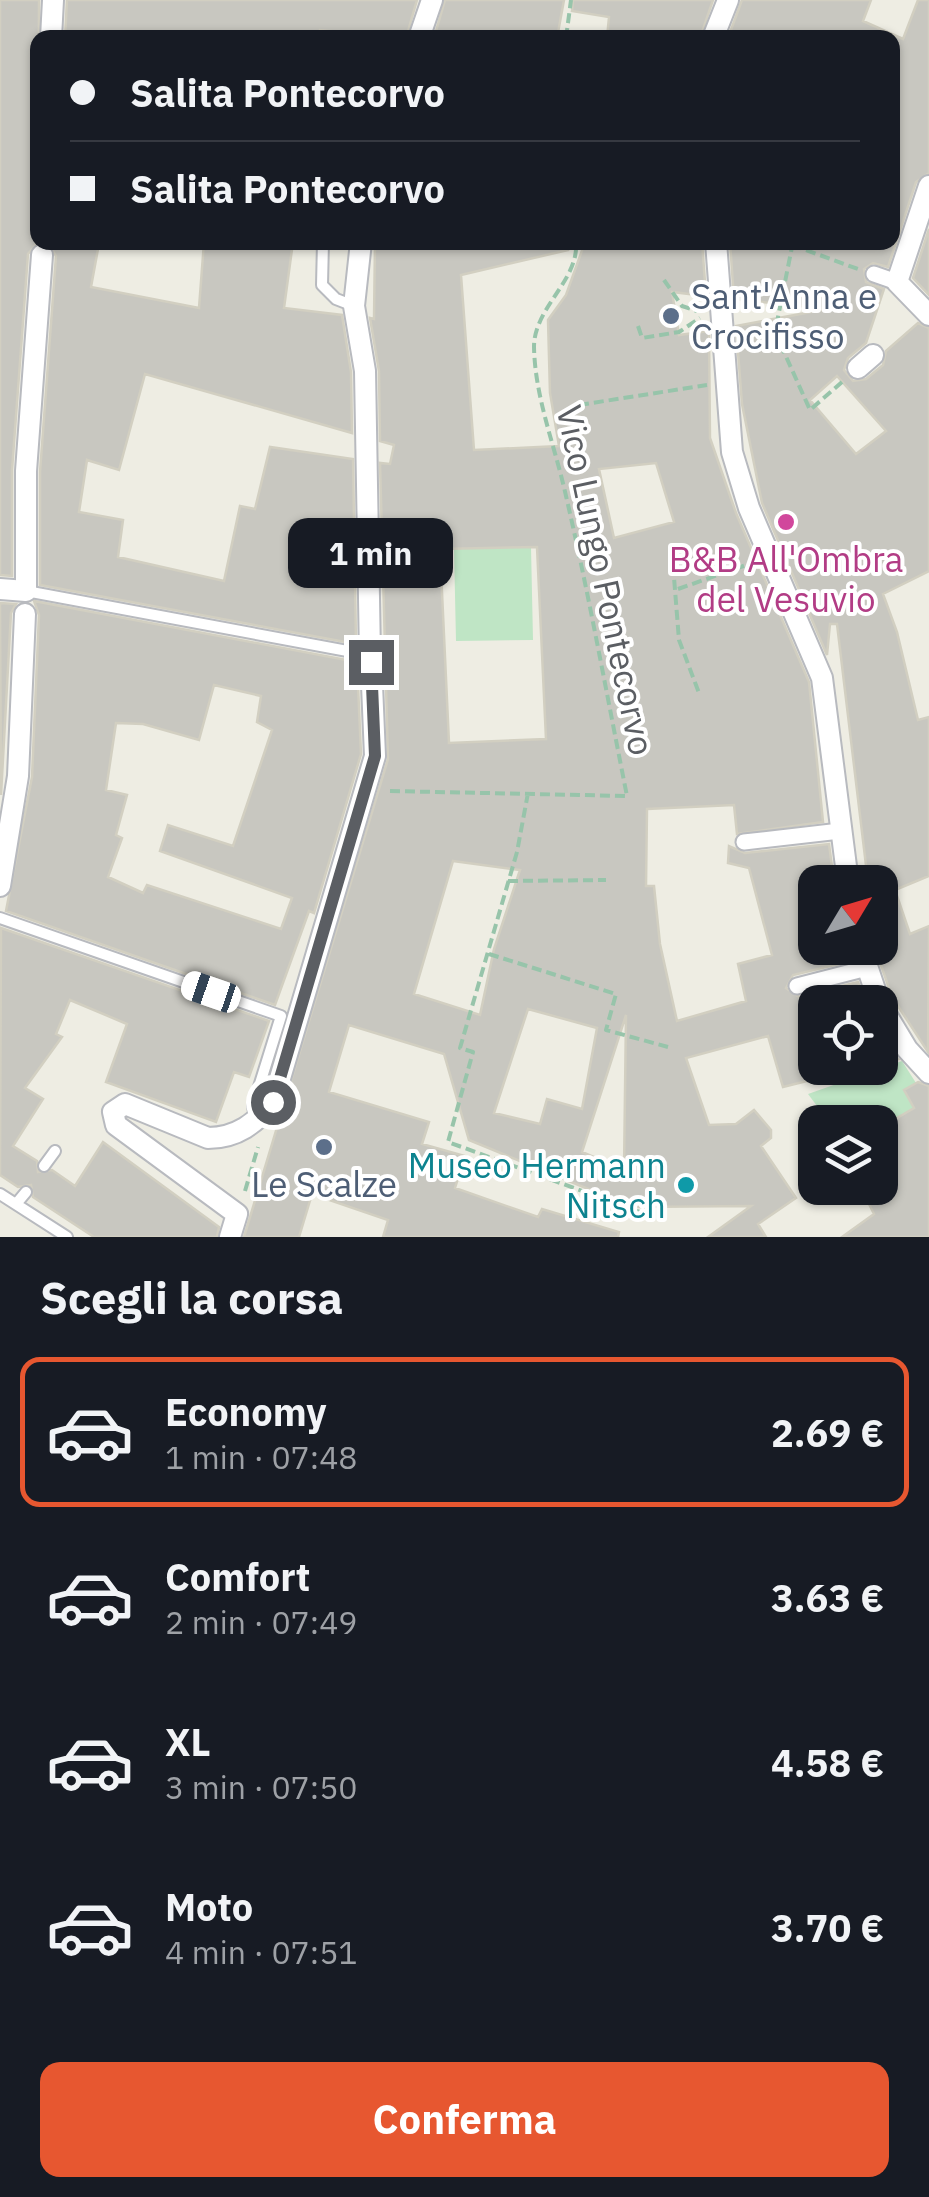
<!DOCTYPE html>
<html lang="it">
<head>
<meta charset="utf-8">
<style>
	:root { --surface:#171b24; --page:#20242c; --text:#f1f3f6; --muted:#9ea1a6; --line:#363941; --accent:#e75730 }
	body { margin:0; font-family:"IBM Plex Sans",sans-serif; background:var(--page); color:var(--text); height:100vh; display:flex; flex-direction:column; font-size:38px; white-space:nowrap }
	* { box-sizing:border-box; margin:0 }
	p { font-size:32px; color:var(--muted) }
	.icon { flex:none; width:55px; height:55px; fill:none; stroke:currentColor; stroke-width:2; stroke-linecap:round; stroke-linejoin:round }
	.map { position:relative; height:1237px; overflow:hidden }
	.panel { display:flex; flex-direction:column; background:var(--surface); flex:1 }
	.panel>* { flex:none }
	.top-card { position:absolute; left:30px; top:30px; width:870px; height:220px; border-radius:20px; box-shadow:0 2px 8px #0004; display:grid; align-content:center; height:220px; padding:0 40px; background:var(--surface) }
	.needle { width:65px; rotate:52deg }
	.buttons { position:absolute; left:798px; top:865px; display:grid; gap:20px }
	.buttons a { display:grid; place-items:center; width:100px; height:100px; border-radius:20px; background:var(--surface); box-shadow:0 2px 8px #0004; font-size:50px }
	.end { position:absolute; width:45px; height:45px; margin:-22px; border:12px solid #5b5e63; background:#fff; box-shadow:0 0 0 5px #fff }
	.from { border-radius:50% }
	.bubble { position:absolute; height:70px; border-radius:20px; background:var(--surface); box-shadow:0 2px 8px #0004; font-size:32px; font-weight:700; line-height:70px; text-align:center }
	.car { position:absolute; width:30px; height:60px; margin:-30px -15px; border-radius:12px; box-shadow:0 0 8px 2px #0007; background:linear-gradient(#fff 24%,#345 0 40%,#fff 0 76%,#345 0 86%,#fff 0) }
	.top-card b { display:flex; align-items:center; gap:35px; height:95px; font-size:38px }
	.top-card b+b { border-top:2px solid var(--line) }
	.top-card i { width:25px; height:25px; background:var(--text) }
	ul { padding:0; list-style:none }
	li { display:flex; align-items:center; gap:30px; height:150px; margin:0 20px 15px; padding:0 20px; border:5px solid transparent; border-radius:20px }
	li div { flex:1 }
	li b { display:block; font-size:38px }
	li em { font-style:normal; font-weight:700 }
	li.current { border-color:var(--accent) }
	li>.icon { width:90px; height:90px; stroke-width:1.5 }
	h2 { padding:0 40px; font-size:45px; line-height:120px }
	.button { display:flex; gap:20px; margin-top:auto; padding:20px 40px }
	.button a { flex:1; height:115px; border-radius:20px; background:var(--accent); color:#fff; font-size:40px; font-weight:700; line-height:115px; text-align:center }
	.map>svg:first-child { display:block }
</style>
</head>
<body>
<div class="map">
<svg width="929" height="1237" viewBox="0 0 929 1237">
	<rect width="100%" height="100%" fill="#eeede3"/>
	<!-- green -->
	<path fill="#bfe5c5" d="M 531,547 L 533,640 L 456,641 L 454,549 Z
		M 902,1061 L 916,1083 L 914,1108 L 889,1122 L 880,1135 L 880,1122 L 829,1122 L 808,1094 Z"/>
	<!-- building -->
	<path fill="#c8c7c0" stroke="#d2cfc1" stroke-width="2.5" fill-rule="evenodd" d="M 0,0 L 39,0 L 38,242 L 28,254 L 12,470 L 12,576 L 0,575 Z
		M 67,0 L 417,0 L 406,38 L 320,30 L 319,38 L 65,38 Z
		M 445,0 L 564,0 L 557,38 L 434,38 Z
		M 573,0 L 713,0 L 700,38 L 607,38 L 609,17 L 572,11 Z
		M 742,0 L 871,0 L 863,21 L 903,39 L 918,0 L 929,0 L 929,173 L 916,182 L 888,267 L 873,263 L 864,269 L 866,282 L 884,289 L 866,343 L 848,358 L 844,370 L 853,381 L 866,379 L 883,365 L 886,351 L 918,323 L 929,328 L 929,571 L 883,594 L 897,632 L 918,720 L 929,717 L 929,876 L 895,890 L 910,934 L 929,926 L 928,1052 L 892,997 L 875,948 L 880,948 L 880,882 L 868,882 L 837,624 L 830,624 L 827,655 L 762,503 L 742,404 L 736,326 L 827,309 L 734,299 L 730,242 L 892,242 L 892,38 L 728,38 ZM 837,376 L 886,431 L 856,454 L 810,400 Z
		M 929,229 L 929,295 L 913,278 Z
		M 204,242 L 293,242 L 284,308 L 342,315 L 351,372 L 352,433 L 145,374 L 119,470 L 87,460 L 79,512 L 123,520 L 118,557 L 224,581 L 240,506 L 255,509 L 270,447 L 353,459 L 356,644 L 40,585 L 40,472 L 56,256 L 48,243 L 98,249 L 91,287 L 199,308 Z
		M 375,242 L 567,242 L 568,250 L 461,275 L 474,450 L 559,446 L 550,393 L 548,320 L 566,295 L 585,242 L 702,242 L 706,296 L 672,292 L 679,335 L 709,331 L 710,438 L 736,513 L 809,682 L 823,822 L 737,834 L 734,805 L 647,809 L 646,886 L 654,886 L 660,944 L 677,1021 L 746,1001 L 738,964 L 772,955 L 749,868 L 728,863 L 729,846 L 745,853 L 829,844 L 834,882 L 815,882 L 815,948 L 848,948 L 851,961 L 793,975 L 786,988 L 799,997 L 858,982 L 865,1002 L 815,1002 L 815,1017 L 809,1018 L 815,1041 L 815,1079 L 783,1087 L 768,1036 L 686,1058 L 709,1125 L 736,1124 L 754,1110 L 771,1130 L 771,1138 L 761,1146 L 796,1198 L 758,1224 L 766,1237 L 708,1237 L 751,1206 L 632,1207 L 469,1140 L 444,1054 L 349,1025 L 329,1092 L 429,1122 L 422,1144 L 465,1156 L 455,1188 L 538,1217 L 542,1209 L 619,1232 L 618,1237 L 383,1237 L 388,1220 L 312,1194 L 299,1237 L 244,1237 L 388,759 L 380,463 L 390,464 L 394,445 L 380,441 L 379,371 L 370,318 L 374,319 ZM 656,463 L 674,522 L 614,538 L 599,469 ZM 537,547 L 546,739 L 449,743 L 440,549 ZM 453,861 L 520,870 L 494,949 L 480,1015 L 414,994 ZM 528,1009 L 597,1028 L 582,1109 L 547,1099 L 540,1124 L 494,1113 ZM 626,1015 L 624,1170 L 582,1152 Z
		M 34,601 L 357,662 L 361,754 L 314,913 L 309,911 L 275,1005 L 6,911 L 32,777 L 39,615 ZM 214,685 L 261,696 L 257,722 L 272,730 L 233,846 L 168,825 L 160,851 L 292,898 L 281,929 L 147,885 L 143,893 L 108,877 L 122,838 L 116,835 L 127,795 L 106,790 L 116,723 L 143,724 L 199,740 Z
		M 0,603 L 16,604 L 11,613 L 1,795 Z
		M 1,928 L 269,1021 L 249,1077 L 234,1072 L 216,1122 L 106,1082 L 127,1024 L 70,1000 L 56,1034 L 62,1037 L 25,1088 L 43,1099 L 13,1146 L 37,1161 L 38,1172 L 52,1170 L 75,1186 L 103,1142 L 219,1227 L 217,1237 L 94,1237 L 33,1197 L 31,1185 L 18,1187 L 0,1175 Z
		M 880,1031 L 895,1056 L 898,1059 L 880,1064 Z
		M 918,1082 L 929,1086 L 929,1237 L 842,1237 L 874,1214 L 861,1188 L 880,1188 L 880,1128 L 914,1108 L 904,1090 Z"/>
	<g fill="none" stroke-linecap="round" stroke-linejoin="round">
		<defs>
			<path id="service" d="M 323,242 L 322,285 L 336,299 L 354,306
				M 26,591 L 369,655
				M 0,918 L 281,1016 L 253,1106 L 255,1118
				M 44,1166 L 55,1151
				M 0,1194 L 67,1237
				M 16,1204 L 26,1192"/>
			<path id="pedestrian" d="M 874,274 L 897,282
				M 744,842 L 840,831
				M 797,986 L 867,968"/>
			<path id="minor" d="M 51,38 L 53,0
				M 419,38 L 432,0
				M 713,38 L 728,0
				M 929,186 L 897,282 L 929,315
				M 361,242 L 354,306 L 365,371 L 370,655
				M 716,242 L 732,452 L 749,508 L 822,678 L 848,882
				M 858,368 L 873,355
				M 0,589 L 26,591 L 26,471 L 42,255
				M 0,886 L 18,776 L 25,614
				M 861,948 L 879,1002
				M 880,1004 L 907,1049 L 929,1073
				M 230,1237 L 237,1214 L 116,1125 L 113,1112 L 125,1104 L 208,1138 C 237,1138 256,1123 273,1102 L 375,756 L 371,661"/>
		</defs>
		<!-- service casing -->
		<use href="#service" stroke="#b8babf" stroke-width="14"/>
		<!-- pedestrian casing -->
		<use href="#pedestrian" stroke="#b8babf" stroke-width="19"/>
		<!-- minor casing -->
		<use href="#minor" stroke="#b8babf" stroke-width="24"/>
		<!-- path -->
		<path stroke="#97c4aa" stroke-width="4" stroke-dasharray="10 5" stroke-linecap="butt" d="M 566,38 L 571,0
			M 793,242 L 775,332 L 810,410 L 842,382
			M 792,245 L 858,269
			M 664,280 L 682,306 L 697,311
			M 638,326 L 642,338 L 679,332 L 700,318
			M 579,405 L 707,385
			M 673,565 L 679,640 L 699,693
			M 678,589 L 749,564
			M 390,791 L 627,796 C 607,696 589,595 566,496 C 555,446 535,398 534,347 C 534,307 579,281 576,242
			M 528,793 L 517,852 L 460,1048 L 473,1052 L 448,1142 L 648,1215
			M 508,881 L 606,880
			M 489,954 L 616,994 L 606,1030 L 668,1047
			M 245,1191 L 258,1147"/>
		<!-- service -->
		<use href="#service" stroke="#fff" stroke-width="10"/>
		<!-- pedestrian -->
		<use href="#pedestrian" stroke="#fff" stroke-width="15"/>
		<!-- minor -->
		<use href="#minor" stroke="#fff" stroke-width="20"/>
	</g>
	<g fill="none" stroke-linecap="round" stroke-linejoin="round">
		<!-- route -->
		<path stroke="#5b5e63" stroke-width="12" d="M 273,1102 L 375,756 L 371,662"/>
	</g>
	<!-- markers -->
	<g fill="#5c6f8a" stroke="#fff" stroke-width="4">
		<circle cx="671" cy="316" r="10"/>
		<circle cx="324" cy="1147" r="10"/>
	</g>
	<circle fill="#d1479c" stroke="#fff" stroke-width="4" cx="786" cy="522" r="10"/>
	<circle fill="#0f9aa8" stroke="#fff" stroke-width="4" cx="686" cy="1185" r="10"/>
	<g text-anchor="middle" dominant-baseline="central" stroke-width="8" stroke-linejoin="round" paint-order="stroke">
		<!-- service labels -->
		<g font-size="35" fill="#4e5e75" stroke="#fff" text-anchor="start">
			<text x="691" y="296">Sant'Anna e<tspan x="691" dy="40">Crocifisso</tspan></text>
			<text x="324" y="1184" text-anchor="middle">Le Scalze</text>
		</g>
		<!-- hotel labels -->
		<g font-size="35" fill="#b23c85" stroke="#fff">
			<text x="786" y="559">B&amp;B All'Ombra<tspan x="786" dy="40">del Vesuvio</tspan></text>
		</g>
		<!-- street labels -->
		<g font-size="35" fill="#5b5e63" stroke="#fff">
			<text transform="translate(606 580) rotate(78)">Vico Lungo Pontecorvo</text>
		</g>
		<!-- culture labels -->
		<g font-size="35" fill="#0d838f" stroke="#fff" text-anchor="end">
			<text x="666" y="1165">Museo Hermann<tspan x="666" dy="40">Nitsch</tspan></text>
		</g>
	</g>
</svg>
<div class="buttons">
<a><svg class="needle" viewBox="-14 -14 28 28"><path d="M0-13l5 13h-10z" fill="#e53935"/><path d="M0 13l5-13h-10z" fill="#9ea1a6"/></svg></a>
<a><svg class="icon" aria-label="locate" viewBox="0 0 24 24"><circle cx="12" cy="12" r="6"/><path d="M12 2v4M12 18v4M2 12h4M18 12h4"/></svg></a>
<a><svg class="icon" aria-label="layers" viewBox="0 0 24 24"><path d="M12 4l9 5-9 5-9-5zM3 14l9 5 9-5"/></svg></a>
</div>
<i class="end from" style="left:273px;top:1102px"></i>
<i class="end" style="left:371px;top:662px"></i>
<div class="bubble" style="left:288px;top:518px;width:165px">1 min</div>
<i class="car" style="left:211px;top:992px;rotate:289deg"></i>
<div class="top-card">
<b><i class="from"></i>Salita Pontecorvo</b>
<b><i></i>Salita Pontecorvo</b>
</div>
</div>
<section class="panel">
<h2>Scegli la corsa</h2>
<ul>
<li class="current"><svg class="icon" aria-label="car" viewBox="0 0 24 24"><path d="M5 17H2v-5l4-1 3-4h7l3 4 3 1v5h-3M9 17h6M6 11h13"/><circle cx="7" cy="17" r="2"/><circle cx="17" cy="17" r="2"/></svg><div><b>Economy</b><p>1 min · 07:48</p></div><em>2.69 €</em></li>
<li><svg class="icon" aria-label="car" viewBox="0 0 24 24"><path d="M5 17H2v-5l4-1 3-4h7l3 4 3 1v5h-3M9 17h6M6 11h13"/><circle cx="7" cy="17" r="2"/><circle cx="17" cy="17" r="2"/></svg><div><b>Comfort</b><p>2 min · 07:49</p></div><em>3.63 €</em></li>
<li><svg class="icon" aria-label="car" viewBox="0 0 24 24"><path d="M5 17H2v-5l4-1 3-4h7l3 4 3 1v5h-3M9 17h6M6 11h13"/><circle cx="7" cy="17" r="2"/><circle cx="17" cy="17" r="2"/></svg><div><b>XL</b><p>3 min · 07:50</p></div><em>4.58 €</em></li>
<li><svg class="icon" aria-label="car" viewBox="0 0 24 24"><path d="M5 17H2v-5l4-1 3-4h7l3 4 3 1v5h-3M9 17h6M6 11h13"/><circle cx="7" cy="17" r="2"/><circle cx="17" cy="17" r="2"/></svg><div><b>Moto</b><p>4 min · 07:51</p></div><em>3.70 €</em></li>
</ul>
<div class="button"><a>Conferma</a></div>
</section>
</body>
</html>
